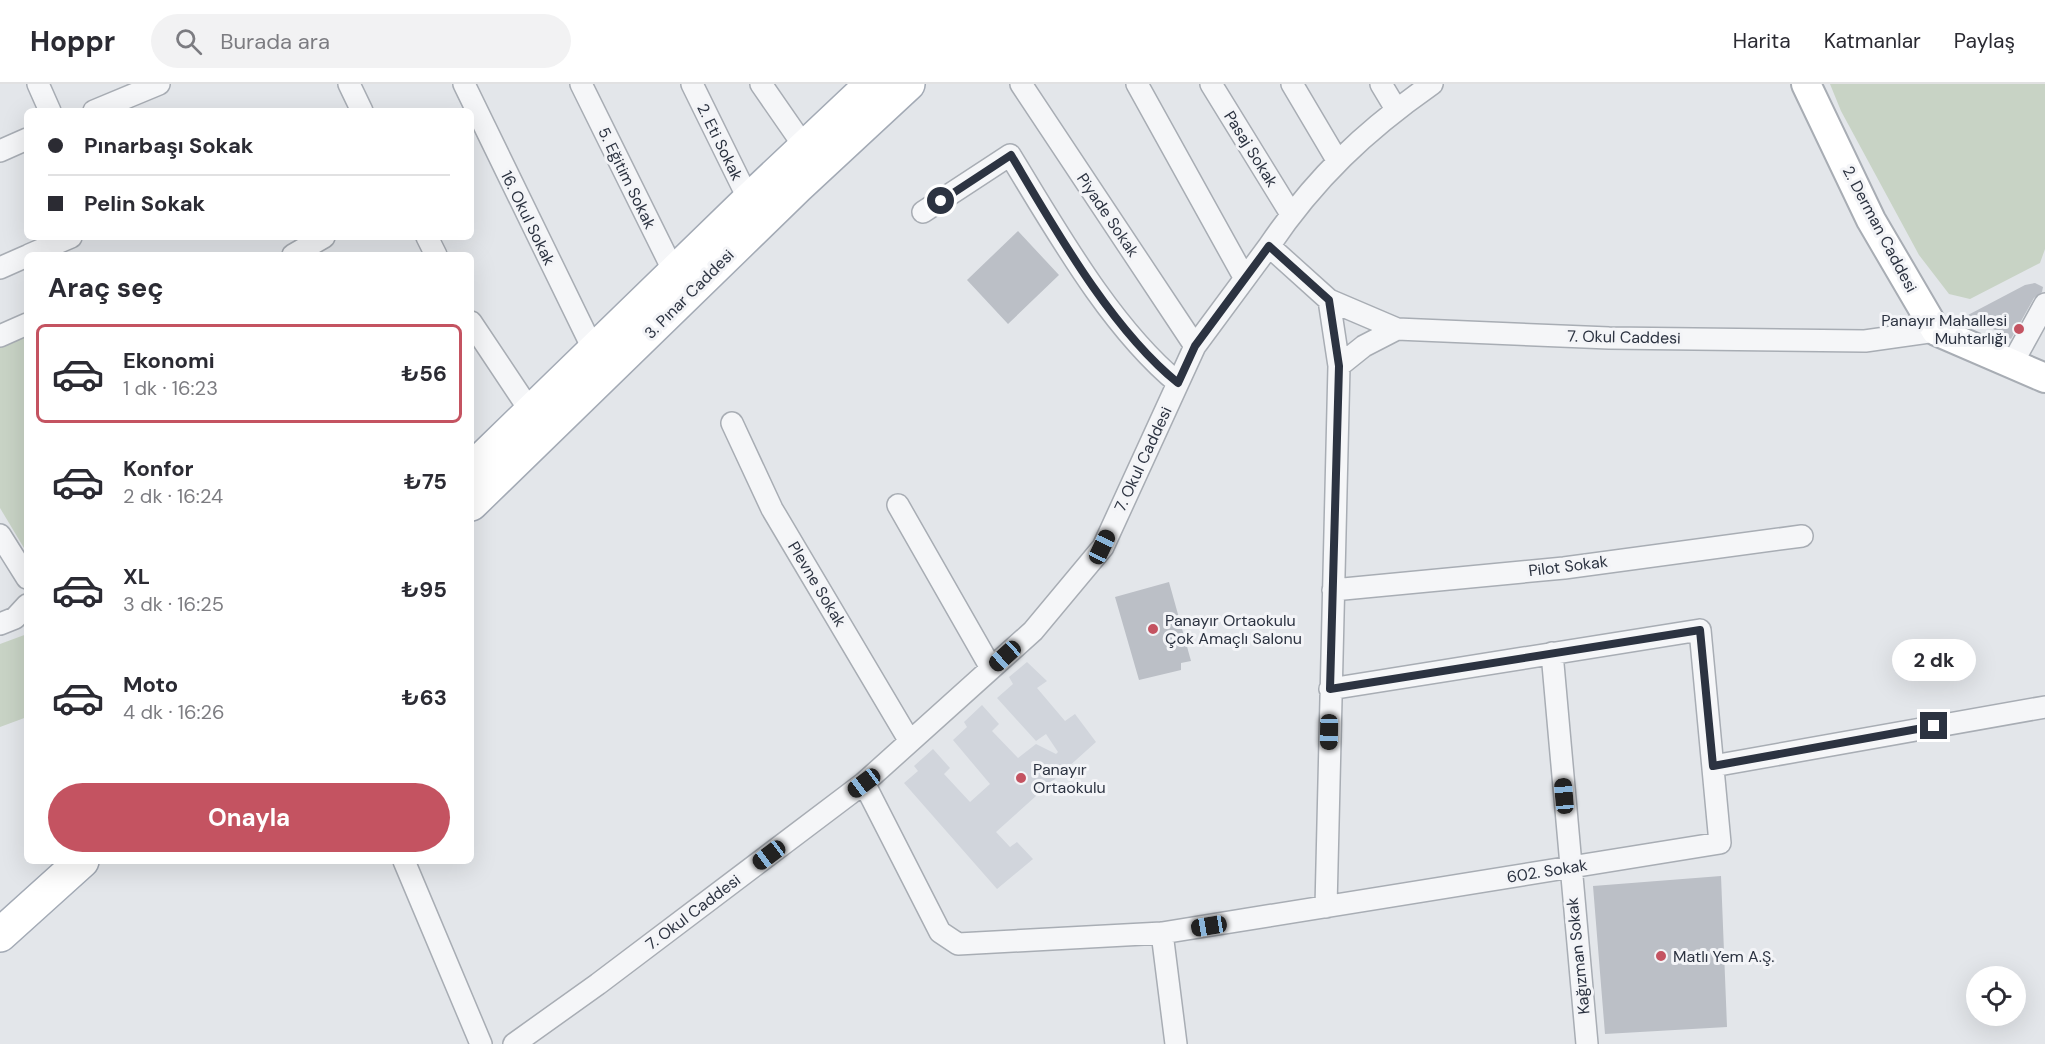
<!DOCTYPE html>
<html lang="tr">
<head>
<meta charset="utf-8">
<style>
	:root { --surface:#fff; --page:#f2f2f3; --text:#2b2b33; --muted:#7c7c81; --line:#e1e1e2; --accent:#c45361 }
	body { margin:0; font-family:"DM Sans",sans-serif; background:var(--page); color:var(--text); height:100vh; display:flex; flex-direction:column; font-size:22px; white-space:nowrap }
	* { box-sizing:border-box; margin:0 }
	p { font-size:20px; color:var(--muted) }
	.icon { flex:none; width:33px; height:33px; fill:none; stroke:currentColor; stroke-width:2; stroke-linecap:round; stroke-linejoin:round }
	.map { position:relative; flex:1; overflow:hidden }
	.side { position:absolute; left:24px; top:168px; width:450px; height:612px; display:flex; flex-direction:column; background:var(--surface); border-radius:9px; box-shadow:0 6px 24px #0002 }
	.side>* { flex:none }
	.guide { position:absolute; left:24px; top:24px; width:450px; height:132px; border-radius:9px; box-shadow:0 6px 24px #0002; display:grid; align-content:center; height:132px; padding:0 24px; background:var(--surface) }
	.tools { position:absolute; left:1966px; top:882px; display:grid; gap:12px }
	.tools a { display:grid; place-items:center; width:60px; height:60px; border-radius:50%; background:var(--surface); box-shadow:0 6px 24px #0002; font-size:30px }
	.end { position:absolute; width:27px; height:27px; margin:-14px; border:8px solid #2c3341; background:#fff; box-shadow:0 0 0 3px #fff }
	.from { border-radius:50% }
	.bubble { position:absolute; height:42px; border-radius:21px; background:var(--surface); box-shadow:0 6px 24px #0002; font-size:20px; font-weight:700; line-height:42px; text-align:center }
	.car { position:absolute; width:18px; height:36px; margin:-18px -9px; border-radius:8px; box-shadow:0 0 4px 2px #0007; background:linear-gradient(#222 24%,#8ab4d8 0 40%,#222 0 76%,#8ab4d8 0 86%,#222 0) }
	.guide b { display:flex; align-items:center; gap:21px; height:57px; font-size:22px }
	.guide b+b { border-top:2px solid var(--line) }
	.guide i { width:15px; height:15px; background:var(--text) }
	ul { padding:0; list-style:none }
	li { display:flex; align-items:center; gap:18px; height:99px; margin:0 12px 9px; padding:0 12px; border:3px solid transparent; border-radius:9px }
	li div { flex:1 }
	li b { display:block; font-size:22px }
	li em { font-style:normal; font-weight:700 }
	li.on { border-color:var(--accent) }
	li>.icon { width:54px; height:54px; stroke-width:1.5 }
	h2 { padding:0 24px; font-size:27px; line-height:72px }
	.button { display:flex; gap:12px; margin-top:auto; padding:12px 24px }
	.button a { flex:1; height:69px; border-radius:36px; background:var(--accent); color:#fff; font-size:24px; font-weight:700; line-height:69px; text-align:center }
	header { display:flex; align-items:center; gap:36px; box-sizing:border-box; height:84px; padding:0 30px; background:var(--surface); border-bottom:2px solid var(--line) }
	header strong { font-size:28px }
	nav { display:flex; gap:33px; margin-inline-start:auto; font-size:21px }
	.search { width:420px; height:54px; background:var(--page); display:flex; align-items:center; gap:15px; box-sizing:border-box; padding:0 21px; border-radius:33px; color:var(--muted); font-size:22px }
	.map>svg:first-child { display:block }
</style>
</head>
<body>
<header>
<strong>Hoppr</strong>
<div class="search"><svg class="icon" aria-label="search" viewBox="0 0 24 24"><circle cx="10" cy="10" r="6"/><path d="M15 15l6 6"/></svg>Burada ara</div>
<nav><a>Harita</a><a>Katmanlar</a><a>Paylaş</a></nav>
</header>
<div class="map">
<svg width="2045" height="960" viewBox="0 0 2045 960">
	<rect width="100%" height="100%" fill="#e3e6ea"/>
	<!-- built -->
	<path fill="#d1d5dc" d="M 1027,578 L 1047,597 L 1037,604 L 1065,637 L 1075,630 L 1096,658 L 996,748 L 1010,763 L 1017,758 L 1033,775 L 997,805 L 904,699 L 918,687 L 914,682 L 933,665 L 950,684 L 944,690 L 970,718 L 990,700 L 953,656 L 967,643 L 964,638 L 982,621 L 999,640 L 992,647 L 1018,674 L 1036,660 L 1056,670 L 1058,668 L 1046,650 L 1036,657 L 997,614 L 1013,600 L 1009,593 Z"/>
	<!-- green -->
	<path fill="#c8d3c5" d="M 1830,0 L 2045,0 L 2045,165 L 2040,179 L 1970,215 L 1949,210 L 1919,171 L 1841,27 Z
		M 27,239 L 27,469 L 0,424 L 0,251 Z
		M 27,550 L 27,633 L 0,643 L 0,560 Z"/>
	<!-- building -->
	<path fill="#bbbfc6" d="M 1018,147 L 1059,191 L 1008,240 L 967,196 Z
		M 2035,199 L 2043,203 L 2042,208 L 2034,214 L 2011,255 L 1968,231 L 2025,201 Z
		M 1169,498 L 1191,577 L 1181,579 L 1181,586 L 1139,596 L 1115,513 Z
		M 1721,792 L 1727,943 L 1605,950 L 1593,802 Z"/>
	<g fill="none" stroke-linecap="round" stroke-linejoin="round">
		<defs>
			<path id="street" d="M 38,0 L 50,27
				M 349,0 L 362,27
				M 464,0 L 594,267
				M 581,0 L 674,188
				M 692,0 L 749,116
				M 761,0 L 806,65
				M 1021,0 L 1195,262
				M 1137,0 L 1244,193
				M 1211,0 L 1291,130
				M 1292,0 L 1337,76
				M 1381,0 L 1396,25
				M 94,27 L 159,0
				M 0,67 L 27,55
				M 923,128 L 1010,71 C 1056,146 1110,243 1178,299
				M 427,153 L 436,171
				M 1269,162 C 1315,94 1365,47 1432,0
				M 29,171 L 71,153
				M 293,171 L 324,153
				M 0,184 L 27,172
				M 471,238 L 531,328
				M 0,252 L 27,240
				M 2013,278 L 2045,220
				M 1339,282 L 1364,262 L 1397,245
				M 732,339 L 772,425 L 909,656
				M 898,421 L 991,584
				M 0,451 L 27,494
				M 1333,506 L 1564,484 L 1802,452
				M 0,540 L 15,534 L 27,521
				M 1552,569 L 1587,960
				M 1713,682 L 2045,623
				M 864,699 L 940,848 L 958,860 L 1162,849 L 1720,759 L 1700,546 L 1330,605
				M 404,777 L 481,960
				M 1326,823 L 1339,282 L 1329,216
				M 1162,849 L 1176,960
				M 514,960 L 598,900 L 864,699 L 1033,547 L 1103,463 L 1195,262 L 1269,162 L 1329,216 L 1397,245 L 1609,254 L 1865,257 L 1936,247"/>
			<path id="secondary" d="M 1806,0 L 1871,136 L 1936,247 L 2045,294"/>
			<path id="primary" d="M 471,386 L 749,116 L 872,0
				M 471,420 L 797,103 L 908,0
				M 0,851 L 82,777"/>
		</defs>
		<!-- street casing -->
		<use href="#street" stroke="#a8adb4" stroke-width="24"/>
		<!-- secondary casing -->
		<use href="#secondary" stroke="#a8adb4" stroke-width="32"/>
		<!-- primary casing -->
		<use href="#primary" stroke="#a3aab5" stroke-width="36"/>
		<!-- street -->
		<use href="#street" stroke="#f5f6f8" stroke-width="21"/>
		<!-- secondary -->
		<use href="#secondary" stroke="#fff" stroke-width="28"/>
		<!-- primary -->
		<use href="#primary" stroke="#fff" stroke-width="33"/>
	</g>
	<g fill="none" stroke-linecap="round" stroke-linejoin="round">
		<!-- route -->
		<path stroke="#2c3341" stroke-width="8" d="M 941,117 L 1011,71 C 1055,145 1111,245 1178,299 L 1195,262 L 1269,162 L 1329,216 L 1339,282 L 1330,605 L 1700,546 L 1713,682 L 1934,642"/>
	</g>
	<!-- markers -->
	<g fill="#c45361" stroke="#f3f4f7" stroke-width="2">
		<circle cx="2019" cy="245" r="6"/>
		<circle cx="1153" cy="545" r="6"/>
		<circle cx="1021" cy="694" r="6"/>
		<circle cx="1661" cy="872" r="6"/>
	</g>
	<g text-anchor="middle" dominant-baseline="central" stroke-width="6" stroke-linejoin="round" paint-order="stroke">
		<!-- street labels -->
		<g font-size="16" fill="#2c3341" stroke="#f3f4f7">
			<text transform="translate(720 58) rotate(64)">2. Eti Sokak</text>
			<text transform="translate(1251 65) rotate(58)">Pasaj Sokak</text>
			<text transform="translate(627 94) rotate(64)">5. Eğitim Sokak</text>
			<text transform="translate(1108 131) rotate(56)">Piyade Sokak</text>
			<text transform="translate(528 134) rotate(64)">16. Okul Sokak</text>
			<text transform="translate(1880 145) rotate(62)">2. Derman Caddesi</text>
			<text transform="translate(689 210) rotate(-45)">3. Pınar Caddesi</text>
			<text transform="translate(1624 253) rotate(1)">7. Okul Caddesi</text>
			<text transform="translate(1143 375) rotate(-65)">7. Okul Caddesi</text>
			<text transform="translate(1568 482) rotate(-7)">Pilot Sokak</text>
			<text transform="translate(817 500) rotate(59)">Plevne Sokak</text>
			<text transform="translate(1547 787) rotate(-9)">602. Sokak</text>
			<text transform="translate(693 828) rotate(-37)">7. Okul Caddesi</text>
			<text transform="translate(1578 872) rotate(-96)">Kağızman Sokak</text>
		</g>
		<!-- poi labels -->
		<g font-size="16" fill="#2c3341" stroke="#f3f4f7" text-anchor="start">
			<text x="2007" y="236" text-anchor="end">Panayır Mahallesi<tspan x="2007" dy="18">Muhtarlığı</tspan></text>
			<text x="1165" y="536">Panayır Ortaokulu<tspan x="1165" dy="18">Çok Amaçlı Salonu</tspan></text>
			<text x="1033" y="685">Panayır<tspan x="1033" dy="18">Ortaokulu</tspan></text>
			<text x="1673" y="872">Matlı Yem A.Ş.</text>
		</g>
	</g>
</svg>
<div class="tools">
<a><svg class="icon" aria-label="locate" viewBox="0 0 24 24"><circle cx="12" cy="12" r="6"/><path d="M12 2v4M12 18v4M2 12h4M18 12h4"/></svg></a>
</div>
<i class="end from" style="left:941px;top:117px"></i>
<i class="end" style="left:1934px;top:642px"></i>
<div class="bubble" style="left:1892px;top:555px;width:84px">2 dk</div>
<i class="car" style="left:1102px;top:463px;rotate:25deg"></i>
<i class="car" style="left:1005px;top:572px;rotate:228deg"></i>
<i class="car" style="left:1329px;top:648px;rotate:181deg"></i>
<i class="car" style="left:864px;top:699px;rotate:233deg"></i>
<i class="car" style="left:1564px;top:712px;rotate:355deg"></i>
<i class="car" style="left:769px;top:771px;rotate:233deg"></i>
<i class="car" style="left:1209px;top:842px;rotate:261deg"></i>
<div class="guide">
<b><i class="from"></i>Pınarbaşı Sokak</b>
<b><i></i>Pelin Sokak</b>
</div>
<section class="side">
<h2>Araç seç</h2>
<ul>
<li class="on"><svg class="icon" aria-label="car" viewBox="0 0 24 24"><path d="M5 17H2v-5l4-1 3-4h7l3 4 3 1v5h-3M9 17h6M6 11h13"/><circle cx="7" cy="17" r="2"/><circle cx="17" cy="17" r="2"/></svg><div><b>Ekonomi</b><p>1 dk · 16:23</p></div><em>₺56</em></li>
<li><svg class="icon" aria-label="car" viewBox="0 0 24 24"><path d="M5 17H2v-5l4-1 3-4h7l3 4 3 1v5h-3M9 17h6M6 11h13"/><circle cx="7" cy="17" r="2"/><circle cx="17" cy="17" r="2"/></svg><div><b>Konfor</b><p>2 dk · 16:24</p></div><em>₺75</em></li>
<li><svg class="icon" aria-label="car" viewBox="0 0 24 24"><path d="M5 17H2v-5l4-1 3-4h7l3 4 3 1v5h-3M9 17h6M6 11h13"/><circle cx="7" cy="17" r="2"/><circle cx="17" cy="17" r="2"/></svg><div><b>XL</b><p>3 dk · 16:25</p></div><em>₺95</em></li>
<li><svg class="icon" aria-label="car" viewBox="0 0 24 24"><path d="M5 17H2v-5l4-1 3-4h7l3 4 3 1v5h-3M9 17h6M6 11h13"/><circle cx="7" cy="17" r="2"/><circle cx="17" cy="17" r="2"/></svg><div><b>Moto</b><p>4 dk · 16:26</p></div><em>₺63</em></li>
</ul>
<div class="button"><a>Onayla</a></div>
</section>
</div>
</body>
</html>
